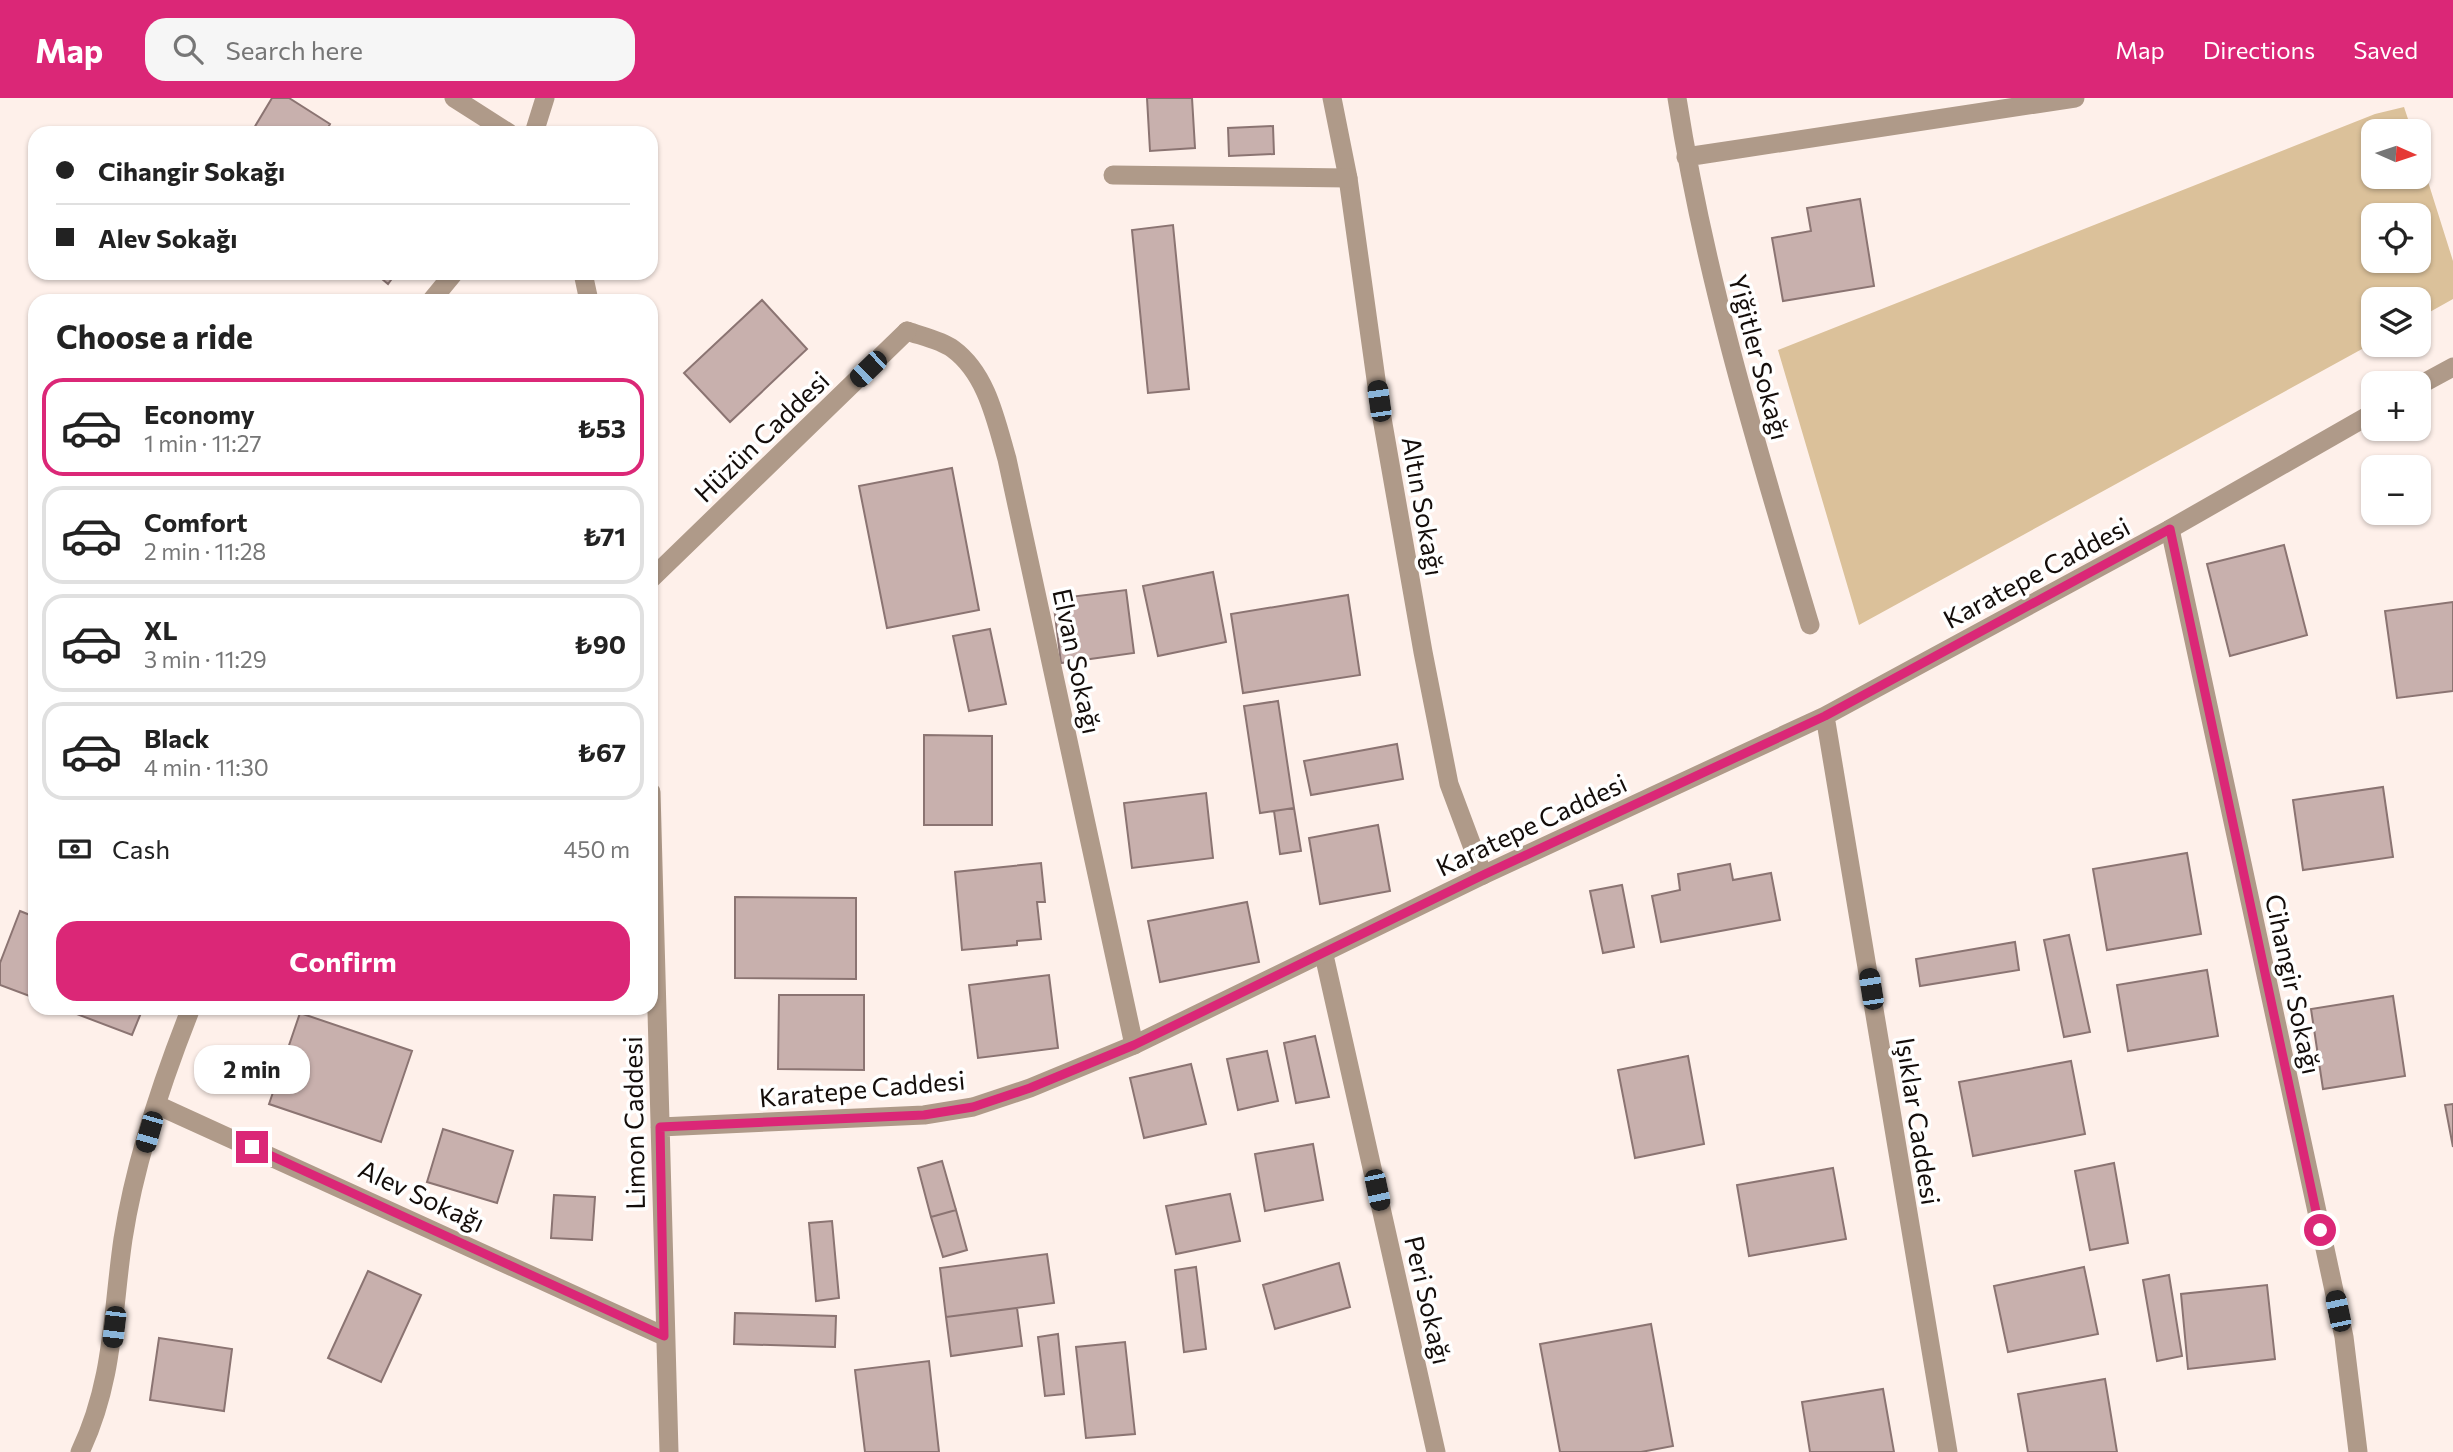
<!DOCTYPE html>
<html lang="en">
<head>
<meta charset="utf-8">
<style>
	:root { --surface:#fff; --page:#f6f6f6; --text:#222; --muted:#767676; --line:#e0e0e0; --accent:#db2777 }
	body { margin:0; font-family:Commissioner,sans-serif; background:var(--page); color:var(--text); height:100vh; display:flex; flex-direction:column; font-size:26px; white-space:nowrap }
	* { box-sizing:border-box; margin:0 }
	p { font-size:23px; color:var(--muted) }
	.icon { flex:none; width:38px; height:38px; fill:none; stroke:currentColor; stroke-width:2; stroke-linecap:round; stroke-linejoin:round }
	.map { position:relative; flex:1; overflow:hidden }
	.side { position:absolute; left:28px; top:196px; width:630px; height:721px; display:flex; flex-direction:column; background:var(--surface); border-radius:21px; box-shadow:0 2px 5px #0004 }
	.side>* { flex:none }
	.top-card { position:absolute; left:28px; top:28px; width:630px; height:154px; border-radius:21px; box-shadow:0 2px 5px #0004; display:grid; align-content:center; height:154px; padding:0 28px; background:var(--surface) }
	.needle { width:46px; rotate:93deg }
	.fabs { position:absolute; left:2361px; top:21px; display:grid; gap:14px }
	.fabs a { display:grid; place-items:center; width:70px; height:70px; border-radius:14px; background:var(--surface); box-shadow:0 2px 5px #0004; font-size:35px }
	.end { position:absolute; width:32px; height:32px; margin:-16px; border:9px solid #db2777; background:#fff; box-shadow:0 0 0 4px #fff }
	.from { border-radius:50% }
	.bubble { position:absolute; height:49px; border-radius:21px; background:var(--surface); box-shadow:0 2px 5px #0004; font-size:23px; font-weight:700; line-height:49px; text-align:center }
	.car { position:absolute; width:21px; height:42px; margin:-21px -10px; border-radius:9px; box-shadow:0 0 5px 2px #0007; background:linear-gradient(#222 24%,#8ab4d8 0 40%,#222 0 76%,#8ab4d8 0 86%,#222 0) }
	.top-card b { display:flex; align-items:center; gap:24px; height:66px; font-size:26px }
	.top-card b+b { border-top:2px solid var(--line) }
	.top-card i { width:18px; height:18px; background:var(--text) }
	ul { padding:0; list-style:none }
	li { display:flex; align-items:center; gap:21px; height:98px; margin:0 14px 10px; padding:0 14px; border:4px solid var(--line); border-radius:21px }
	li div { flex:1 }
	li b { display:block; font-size:26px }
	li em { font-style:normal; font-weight:700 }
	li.current { border-color:var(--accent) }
	li>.icon { width:63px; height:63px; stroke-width:1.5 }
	h2 { padding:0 28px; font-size:32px; line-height:84px }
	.pay { display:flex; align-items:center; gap:18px; height:77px; padding:0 28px; font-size:26px }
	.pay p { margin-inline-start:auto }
	.cta { display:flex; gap:14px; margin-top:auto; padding:14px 28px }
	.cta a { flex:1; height:80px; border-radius:21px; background:var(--accent); color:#fff; font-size:28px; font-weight:700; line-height:80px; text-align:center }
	header { display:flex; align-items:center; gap:42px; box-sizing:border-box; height:98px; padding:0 35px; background:var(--accent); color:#fff }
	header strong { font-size:33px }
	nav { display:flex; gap:38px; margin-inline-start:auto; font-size:24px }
	.search { width:490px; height:63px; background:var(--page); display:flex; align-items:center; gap:18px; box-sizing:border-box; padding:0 24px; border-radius:21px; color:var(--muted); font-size:26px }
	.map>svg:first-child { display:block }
</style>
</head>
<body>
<header>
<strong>Map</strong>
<div class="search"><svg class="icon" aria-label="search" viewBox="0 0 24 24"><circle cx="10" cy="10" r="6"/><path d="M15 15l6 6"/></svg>Search here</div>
<nav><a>Map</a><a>Directions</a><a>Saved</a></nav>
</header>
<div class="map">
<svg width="2453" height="1354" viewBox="0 0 2453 1354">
	<rect width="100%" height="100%" fill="#fef0ea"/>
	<!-- green -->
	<path fill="#dbc19a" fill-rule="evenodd" d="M 2404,9 L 2412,33 L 2373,33 L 2373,79 L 2418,79 L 2419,55 L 2453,163 L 2453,201 L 2419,220 L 2418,201 L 2373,201 L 2373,245 L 1859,527 L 1778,252 L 2375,16 ZM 2373,117 L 2418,117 L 2418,163 L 2373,163 Z"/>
	<!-- building -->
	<path fill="#c8b0ad" stroke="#8b7472" stroke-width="2" d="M 272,0 L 289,0 L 330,26 L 325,35 L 251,35 Z
		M 1147,0 L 1192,0 L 1195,50 L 1150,53 Z
		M 1273,28 L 1274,56 L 1229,58 L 1228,30 Z
		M 1860,101 L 1874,188 L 1783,203 L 1772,140 L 1811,133 L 1807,110 Z
		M 1173,127 L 1189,291 L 1148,295 L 1132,132 Z
		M 375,175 L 396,175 L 388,186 Z
		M 762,202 L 807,251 L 730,324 L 684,275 Z
		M 952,370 L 979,512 L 887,530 L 859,388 Z
		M 2284,447 L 2307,537 L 2230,558 L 2207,466 Z
		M 1213,474 L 1226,544 L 1158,558 L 1143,488 Z
		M 1126,492 L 1134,555 L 1061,565 L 1053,501 Z
		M 1348,497 L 1360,577 L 1243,595 L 1231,516 Z
		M 2453,504 L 2453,593 L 2397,600 L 2385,513 Z
		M 990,531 L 1006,606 L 969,613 L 953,538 Z
		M 1278,603 L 1294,710 L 1260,715 L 1244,608 Z
		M 924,637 L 992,638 L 992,727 L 924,727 Z
		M 1397,646 L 1403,681 L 1311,697 L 1304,663 Z
		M 2383,689 L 2393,759 L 2303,772 L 2293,702 Z
		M 1206,695 L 1213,760 L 1132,770 L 1124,705 Z
		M 1294,710 L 1301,753 L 1280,756 L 1274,713 Z
		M 1378,727 L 1390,793 L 1320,806 L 1309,740 Z
		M 2187,755 L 2201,836 L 2107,852 L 2093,771 Z
		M 1041,765 L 1045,804 L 1037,804 L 1041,841 L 1017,843 L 1017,847 L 962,852 L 955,774 Z
		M 1730,766 L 1733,782 L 1771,775 L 1780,822 L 1661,844 L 1652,798 L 1680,792 L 1678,776 Z
		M 1622,787 L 1634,849 L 1603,855 L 1590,793 Z
		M 735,799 L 856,800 L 856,881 L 735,880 Z
		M 1247,804 L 1259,864 L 1160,884 L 1148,823 Z
		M 20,813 L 35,819 L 35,900 L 0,887 L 0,865 Z
		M 2069,837 L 2090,934 L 2064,939 L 2044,842 Z
		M 2015,844 L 2019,872 L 1920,888 L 1916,861 Z
		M 2207,872 L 2218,938 L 2128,953 L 2117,887 Z
		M 1049,877 L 1058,950 L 978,960 L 969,887 Z
		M 779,897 L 864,897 L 864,972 L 778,971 Z
		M 2393,898 L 2405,978 L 2323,991 L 2311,911 Z
		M 61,910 L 143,910 L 132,937 Z
		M 300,915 L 412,953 L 381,1044 L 269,1006 Z
		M 1315,938 L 1329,999 L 1296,1005 L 1284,945 Z
		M 1267,953 L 1278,1003 L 1238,1012 L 1227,961 Z
		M 1688,958 L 1704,1046 L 1635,1060 L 1618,972 Z
		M 2071,963 L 2085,1036 L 1973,1058 L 1959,984 Z
		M 1191,966 L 1206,1026 L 1144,1040 L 1130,980 Z
		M 2453,1006 L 2453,1049 L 2445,1007 Z
		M 443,1031 L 513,1053 L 497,1105 L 427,1084 Z
		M 1313,1046 L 1323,1102 L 1265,1113 L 1255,1056 Z
		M 942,1063 L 956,1112 L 931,1119 L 918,1070 Z
		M 2114,1065 L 2128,1145 L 2090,1152 L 2075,1073 Z
		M 1833,1070 L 1846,1141 L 1749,1158 L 1737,1087 Z
		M 1230,1096 L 1240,1143 L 1176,1156 L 1166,1108 Z
		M 554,1097 L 595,1099 L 592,1142 L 551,1140 Z
		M 956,1112 L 967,1152 L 943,1159 L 931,1119 Z
		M 832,1123 L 839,1200 L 816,1203 L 809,1125 Z
		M 1047,1156 L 1054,1205 L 946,1219 L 940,1170 Z
		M 1339,1165 L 1350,1209 L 1275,1231 L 1263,1187 Z
		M 1196,1169 L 1206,1251 L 1184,1254 L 1175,1172 Z
		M 2084,1169 L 2098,1236 L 2008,1254 L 1994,1188 Z
		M 368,1173 L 421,1197 L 381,1284 L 328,1260 Z
		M 2169,1177 L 2182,1258 L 2157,1263 L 2143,1182 Z
		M 2267,1187 L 2275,1261 L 2188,1271 L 2181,1196 Z
		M 1017,1210 L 1022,1248 L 951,1258 L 946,1219 Z
		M 735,1215 L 836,1218 L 835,1249 L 734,1246 Z
		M 1651,1226 L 1673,1348 L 1641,1354 L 1560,1354 L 1540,1246 Z
		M 1058,1236 L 1064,1296 L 1045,1298 L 1038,1239 Z
		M 159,1240 L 232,1251 L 224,1313 L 150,1302 Z
		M 1125,1244 L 1135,1336 L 1086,1340 L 1076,1249 Z
		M 929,1263 L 939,1354 L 865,1354 L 855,1272 Z
		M 2105,1281 L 2117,1354 L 2028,1354 L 2018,1296 Z
		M 1883,1291 L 1894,1354 L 1810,1354 L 1802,1304 Z"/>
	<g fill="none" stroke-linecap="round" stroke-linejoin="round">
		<!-- minor -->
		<path stroke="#af9a89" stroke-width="19" d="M 1332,0 L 1348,80 L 1379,303 L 1423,554 L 1449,686 L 1483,777
			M 1677,0 C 1705,180 1758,353 1810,527
			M 534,35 L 545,0
			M 1686,59 L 2075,0
			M 431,203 L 454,175
			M 907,233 C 921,238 941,242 953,251 C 987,276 996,323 1007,361 L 1134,947
			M 2170,431 L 2344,1239 L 2358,1354
			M 1324,857 L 1436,1354
			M 157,1007 L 664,1238
			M 80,1354 C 114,1283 112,1216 123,1141 C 135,1063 162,983 191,910"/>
		<!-- tertiary -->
		<path stroke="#af9a89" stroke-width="19" d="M 454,0 L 509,35
			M 1113,77 L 1348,80
			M 583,175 L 589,203
			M 2418,288 L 2453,269
			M 651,481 L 907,233
			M 1825,618 L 1948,1354
			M 651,694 L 669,1354
			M 660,1029 L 924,1017 L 973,1009 L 1030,990 L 1134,947 L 1483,777 L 1825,618 L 2170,431 L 2373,315"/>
	</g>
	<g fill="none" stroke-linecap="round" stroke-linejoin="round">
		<!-- route -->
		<path stroke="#db2777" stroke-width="9" d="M 252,1049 L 664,1238 L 660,1029 L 924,1017 L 973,1009 L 1030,990 L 1134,947 L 1483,777 L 1825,618 L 2170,431 L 2320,1132"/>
	</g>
	<g text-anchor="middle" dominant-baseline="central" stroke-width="7" stroke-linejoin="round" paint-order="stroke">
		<!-- street labels -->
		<g font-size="26" fill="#140d0a" stroke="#fff">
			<text transform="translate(1760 259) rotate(75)">Yiğitler Sokağı</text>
			<text transform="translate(761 338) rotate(-44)">Hüzün Caddesi</text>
			<text transform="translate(1424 408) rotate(80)">Altın Sokağı</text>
			<text transform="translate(2036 474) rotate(-28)">Karatepe Caddesi</text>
			<text transform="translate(1078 563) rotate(78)">Elvan Sokağı</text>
			<text transform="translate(1531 726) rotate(-25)">Karatepe Caddesi</text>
			<text transform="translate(2294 886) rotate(78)">Cihangir Sokağı</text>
			<text transform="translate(862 990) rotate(-5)">Karatepe Caddesi</text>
			<text transform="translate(1919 1023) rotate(81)">Işıklar Caddesi</text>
			<text transform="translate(633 1025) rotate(-91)">Limon Caddesi</text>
			<text transform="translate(422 1097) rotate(25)">Alev Sokağı</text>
			<text transform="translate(1429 1202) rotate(77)">Peri Sokağı</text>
		</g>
	</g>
</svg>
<div class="fabs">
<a><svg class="needle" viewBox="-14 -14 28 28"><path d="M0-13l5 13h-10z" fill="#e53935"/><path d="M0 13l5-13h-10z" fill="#767676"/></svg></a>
<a><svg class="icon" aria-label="locate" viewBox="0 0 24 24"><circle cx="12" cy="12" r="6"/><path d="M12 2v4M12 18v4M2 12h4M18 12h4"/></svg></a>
<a><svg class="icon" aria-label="layers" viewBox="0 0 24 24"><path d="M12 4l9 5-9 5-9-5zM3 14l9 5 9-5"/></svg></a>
<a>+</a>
<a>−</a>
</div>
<i class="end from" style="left:2320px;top:1132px"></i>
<i class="end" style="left:252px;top:1049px"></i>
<div class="bubble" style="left:194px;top:947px;width:116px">2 min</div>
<i class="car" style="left:868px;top:271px;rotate:226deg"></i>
<i class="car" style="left:1379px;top:303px;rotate:352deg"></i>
<i class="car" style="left:1871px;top:891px;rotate:351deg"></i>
<i class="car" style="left:149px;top:1034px;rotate:196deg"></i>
<i class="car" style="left:1377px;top:1092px;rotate:168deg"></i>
<i class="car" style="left:2338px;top:1213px;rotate:348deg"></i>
<i class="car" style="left:114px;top:1229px;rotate:187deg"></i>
<div class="top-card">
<b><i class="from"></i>Cihangir Sokağı</b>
<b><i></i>Alev Sokağı</b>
</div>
<section class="side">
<h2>Choose a ride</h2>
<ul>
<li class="current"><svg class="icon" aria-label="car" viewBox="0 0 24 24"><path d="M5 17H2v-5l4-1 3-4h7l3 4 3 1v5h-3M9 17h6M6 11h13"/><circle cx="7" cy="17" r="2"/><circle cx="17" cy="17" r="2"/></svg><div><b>Economy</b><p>1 min · 11:27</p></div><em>₺53</em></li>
<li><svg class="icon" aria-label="car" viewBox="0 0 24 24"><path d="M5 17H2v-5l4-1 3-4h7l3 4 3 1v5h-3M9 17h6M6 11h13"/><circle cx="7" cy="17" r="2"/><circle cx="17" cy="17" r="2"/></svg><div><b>Comfort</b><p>2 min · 11:28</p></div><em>₺71</em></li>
<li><svg class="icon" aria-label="car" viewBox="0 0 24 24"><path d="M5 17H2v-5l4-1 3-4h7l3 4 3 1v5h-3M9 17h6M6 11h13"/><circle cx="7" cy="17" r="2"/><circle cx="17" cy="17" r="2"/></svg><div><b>XL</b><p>3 min · 11:29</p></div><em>₺90</em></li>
<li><svg class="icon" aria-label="car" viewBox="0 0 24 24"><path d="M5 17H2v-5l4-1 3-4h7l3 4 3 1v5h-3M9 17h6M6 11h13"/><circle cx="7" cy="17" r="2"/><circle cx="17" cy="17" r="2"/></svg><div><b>Black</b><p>4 min · 11:30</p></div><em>₺67</em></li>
</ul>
<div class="pay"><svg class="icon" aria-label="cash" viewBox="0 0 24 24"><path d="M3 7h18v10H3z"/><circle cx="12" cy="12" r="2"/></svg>Cash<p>450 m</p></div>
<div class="cta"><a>Confirm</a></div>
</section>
</div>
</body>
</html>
